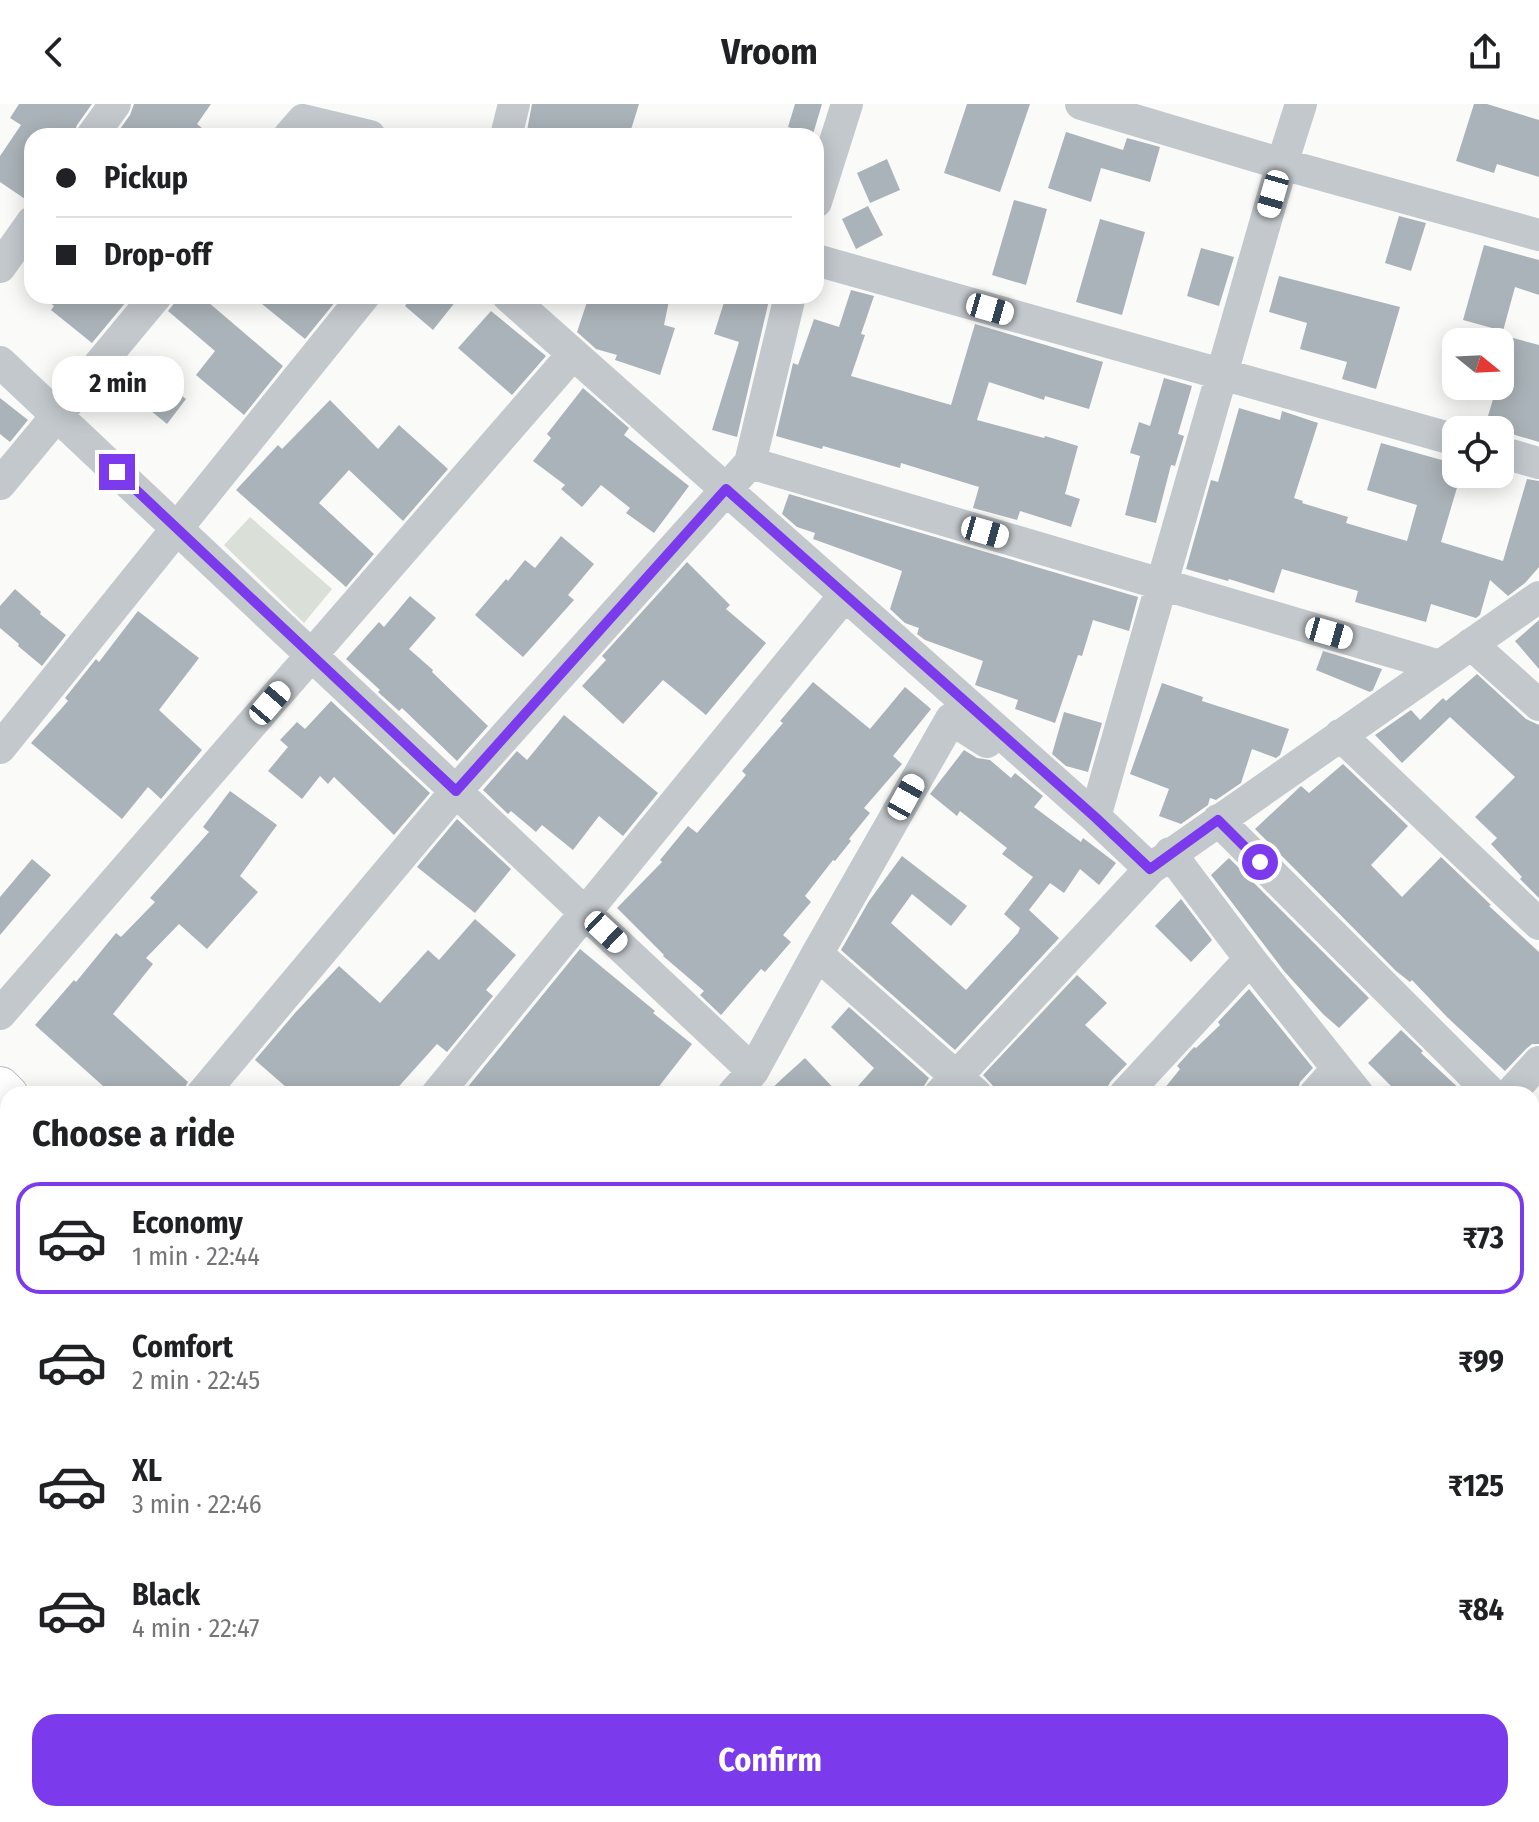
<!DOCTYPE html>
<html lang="en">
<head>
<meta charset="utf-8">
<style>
	:root { --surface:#fff; --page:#f2f2f2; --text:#202124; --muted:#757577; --line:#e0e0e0; --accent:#7c3aed }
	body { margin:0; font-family:"Fira Sans Condensed",sans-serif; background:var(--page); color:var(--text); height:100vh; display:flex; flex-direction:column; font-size:30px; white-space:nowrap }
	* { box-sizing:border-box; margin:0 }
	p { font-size:26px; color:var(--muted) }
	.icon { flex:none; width:44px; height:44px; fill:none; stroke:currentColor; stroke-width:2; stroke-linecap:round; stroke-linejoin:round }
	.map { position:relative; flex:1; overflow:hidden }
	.panel { position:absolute; left:0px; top:982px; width:1540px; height:736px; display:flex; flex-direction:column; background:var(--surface); border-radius:24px 24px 0 0; box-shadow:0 4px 20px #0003 }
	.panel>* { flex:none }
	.guide { position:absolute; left:24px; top:24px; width:800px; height:176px; border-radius:24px; box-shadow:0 4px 20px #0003; display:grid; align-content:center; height:176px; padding:0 32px; background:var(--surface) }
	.needle { width:52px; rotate:108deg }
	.fabs { position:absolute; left:1442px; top:224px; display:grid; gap:16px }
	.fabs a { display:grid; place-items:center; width:72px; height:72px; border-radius:16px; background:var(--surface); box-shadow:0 4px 20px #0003; font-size:40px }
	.end { position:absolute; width:36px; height:36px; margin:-18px; border:10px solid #7c3aed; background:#fff; box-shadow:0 0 0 4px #fff }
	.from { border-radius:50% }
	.bubble { position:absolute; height:56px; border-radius:24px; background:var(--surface); box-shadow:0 4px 20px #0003; font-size:26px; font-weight:700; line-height:56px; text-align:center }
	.car { position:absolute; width:24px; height:48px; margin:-24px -12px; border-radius:10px; box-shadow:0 0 6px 2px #0007; background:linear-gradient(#fff 24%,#345 0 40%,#fff 0 76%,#345 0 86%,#fff 0) }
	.guide b { display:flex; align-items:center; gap:28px; height:76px; font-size:30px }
	.guide b+b { border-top:2px solid var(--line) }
	.guide i { width:20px; height:20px; background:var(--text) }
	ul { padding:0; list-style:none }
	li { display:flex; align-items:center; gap:24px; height:112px; margin:0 16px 12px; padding:0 16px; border:4px solid transparent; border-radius:24px }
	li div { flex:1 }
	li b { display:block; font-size:30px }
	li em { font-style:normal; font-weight:700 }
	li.active { border-color:var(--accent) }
	li>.icon { width:72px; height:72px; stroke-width:1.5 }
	h2 { padding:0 32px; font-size:36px; line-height:96px }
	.button { display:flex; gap:16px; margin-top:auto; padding:16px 32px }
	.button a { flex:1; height:92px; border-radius:24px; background:var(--accent); color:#fff; font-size:32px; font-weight:700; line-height:92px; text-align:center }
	header { display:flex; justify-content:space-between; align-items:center; height:104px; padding:0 32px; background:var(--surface); font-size:36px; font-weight:700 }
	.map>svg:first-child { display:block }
</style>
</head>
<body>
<header><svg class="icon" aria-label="back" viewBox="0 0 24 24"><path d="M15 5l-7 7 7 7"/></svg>Vroom<svg class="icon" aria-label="share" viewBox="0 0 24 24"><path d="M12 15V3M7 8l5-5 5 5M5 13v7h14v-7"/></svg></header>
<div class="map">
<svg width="1539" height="1718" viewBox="0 0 1539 1718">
	<rect width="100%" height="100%" fill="#fafaf8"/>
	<!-- green -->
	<path fill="#dadfd7" d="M 250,413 L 332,485 L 304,519 L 224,441 Z"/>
	<!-- building -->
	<path fill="#aab3b9" d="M 19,0 L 92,0 L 77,21 L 73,32 L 32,32 L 31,99 L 0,78 L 0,52 L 21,21 L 10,14 Z
		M 134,0 L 211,0 L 197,20 L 212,32 L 115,32 L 130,11 Z
		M 532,0 L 639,0 L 629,32 L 526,32 Z
		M 795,0 L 822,0 L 813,30 L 788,23 Z
		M 967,0 L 1030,0 L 1000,88 L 944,69 Z
		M 1474,0 L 1487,0 L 1539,16 L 1539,73 L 1497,60 L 1494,69 L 1456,57 Z
		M 1066,28 L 1123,46 L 1127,34 L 1160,43 L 1150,78 L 1101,64 L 1091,98 L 1048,84 Z
		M 887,55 L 900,86 L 870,99 L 857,69 Z
		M 1014,96 L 1047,105 L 1026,181 L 992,171 Z
		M 868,102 L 883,131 L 856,145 L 842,115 Z
		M 1399,112 L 1426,119 L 1411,167 L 1385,159 Z
		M 1100,115 L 1145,128 L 1122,211 L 1076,198 Z
		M 1484,141 L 1539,156 L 1539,191 L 1515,183 L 1503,227 L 1463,216 Z
		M 1201,144 L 1234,153 L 1219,202 L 1187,192 Z
		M 1279,172 L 1400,203 L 1376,285 L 1342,275 L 1347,258 L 1300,245 L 1307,219 L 1269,208 Z
		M 851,186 L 874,192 L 861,230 L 865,231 L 851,272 L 951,301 L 975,220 L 1103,258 L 1089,305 L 1045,292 L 1044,296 L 989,278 L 977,316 L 1044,334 L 1045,332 L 1078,342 L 1065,390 L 1080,395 L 1071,423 L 1020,407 L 1017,416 L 973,404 L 979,383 L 901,359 L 900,364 L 823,342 L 822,345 L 776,332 L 793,259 L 798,261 L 814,215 L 839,223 Z
		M 42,192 L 131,192 L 92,239 L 51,206 L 54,202 Z
		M 180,192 L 201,192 L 283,262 L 244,311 L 196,271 L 215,247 L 168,207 Z
		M 252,192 L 340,192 L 305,235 Z
		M 413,192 L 460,192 L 433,226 L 405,202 Z
		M 589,192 L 670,192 L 664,221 L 675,224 L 660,271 L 615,256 L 617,251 L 596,245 L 577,228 Z
		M 726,192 L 770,192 L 737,333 L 712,326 L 739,238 L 714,230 Z
		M 491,207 L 546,252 L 512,291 L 458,244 Z
		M 1506,232 L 1539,241 L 1539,338 L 1485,322 L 1497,282 L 1500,282 L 1500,253 Z
		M 131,252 L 186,295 L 167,320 L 112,275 Z
		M 1164,274 L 1192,282 L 1178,330 L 1184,332 L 1175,362 L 1171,361 L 1156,419 L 1125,411 L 1140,352 L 1130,349 L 1139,318 L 1150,322 Z
		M 583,284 L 629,324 L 624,331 L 689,382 L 654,429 L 626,409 L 630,404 L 601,381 L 582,403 L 561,385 L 565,381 L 533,357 L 551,334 L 547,330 Z
		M 0,294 L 28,316 L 10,338 L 0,330 Z
		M 330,296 L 378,345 L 399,321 L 448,365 L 403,417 L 349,366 L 319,399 L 374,450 L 346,483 L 236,386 L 278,341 L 282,345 Z
		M 1239,304 L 1280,316 L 1282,307 L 1318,319 L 1294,394 L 1303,397 L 1302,399 L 1348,413 L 1346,419 L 1407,437 L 1417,401 L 1367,386 L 1381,339 L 1456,360 L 1456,370 L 1461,370 L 1441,438 L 1503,457 L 1527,375 L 1539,377 L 1539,463 L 1525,479 L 1508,492 L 1490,476 L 1480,511 L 1476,514 L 1431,500 L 1426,518 L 1355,498 L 1358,487 L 1282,465 L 1274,489 L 1229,475 L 1228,477 L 1186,465 L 1211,376 L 1218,378 Z
		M 789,390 L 1138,493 L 1129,527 L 1093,516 L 1082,552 L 1078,551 L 1055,619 L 1015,605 L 1018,596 L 975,581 L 983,557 L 925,536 L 917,530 L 919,524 L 905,519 L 890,505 L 902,467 L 813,435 L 815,429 L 797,423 L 782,410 Z
		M 561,432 L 594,460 L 568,491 L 574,496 L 523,553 L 475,511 L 506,475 L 508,477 L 525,456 L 535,464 Z
		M 687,458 L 730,501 L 726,505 L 766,539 L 706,611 L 663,576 L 623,620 L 582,582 L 606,556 L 602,552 Z
		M 15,485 L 41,508 L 40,510 L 66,531 L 42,562 L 18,542 L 19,540 L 0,524 L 0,502 Z
		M 410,492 L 436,514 L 409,545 L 433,566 L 432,568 L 488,622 L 457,657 L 402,604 L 399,607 L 378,588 L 380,586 L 346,555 L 379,518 L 384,523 Z
		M 138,507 L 199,554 L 159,606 L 202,646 L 161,695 L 148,683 L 122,715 L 31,639 L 68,597 L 65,594 L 96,555 L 99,558 Z
		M 1539,516 L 1539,565 L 1515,537 Z
		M 1323,547 L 1382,565 L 1373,586 L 1370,588 L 1316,566 Z
		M 1477,570 L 1526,615 L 1539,621 L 1539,794 L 1520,775 L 1522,773 L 1491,740 L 1497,734 L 1475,713 L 1515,673 L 1450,613 L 1402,659 L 1375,631 L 1411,606 L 1420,616 L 1443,594 L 1446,597 Z
		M 813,578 L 870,625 L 905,583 L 931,605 L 893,652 L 902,660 L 864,704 L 870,709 L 849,735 L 851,737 L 835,757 L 833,756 L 805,792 L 811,798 L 783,831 L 791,838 L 765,868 L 761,865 L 721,911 L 700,891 L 704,887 L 663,852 L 664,851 L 617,804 L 662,758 L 660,756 L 688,722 L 697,729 L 746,671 L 742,667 L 783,619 L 780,617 Z
		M 1162,579 L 1203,593 L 1202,597 L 1289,625 L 1280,651 L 1276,654 L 1252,645 L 1241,679 L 1216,696 L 1210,694 L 1208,701 L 1181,720 L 1159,712 L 1169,685 L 1130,670 Z
		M 331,597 L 430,689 L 394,731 L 334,673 L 328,680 L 320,672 L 302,695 L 268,667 L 288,643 L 280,636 L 297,618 L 305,625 Z
		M 1064,608 L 1102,619 L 1088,668 L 1066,662 L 1052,650 Z
		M 564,611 L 658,689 L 623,732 L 599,712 L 573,746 L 542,721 L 536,728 L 511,707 L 508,710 L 483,686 L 517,647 L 527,656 Z
		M 964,646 L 977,654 L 990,656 L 1011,674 L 1015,669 L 1043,692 L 1034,703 L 1081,738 L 1083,734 L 1116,759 L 1099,781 L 1080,765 L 1064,789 L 1050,779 L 1029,806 L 1059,834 L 955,946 L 841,846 L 869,797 L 902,752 L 967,802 L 951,822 L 912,790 L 891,819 L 966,886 L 1018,829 L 1020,824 L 1004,810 L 1033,773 L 1002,750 L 1007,744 L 960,707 L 957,712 L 930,690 Z
		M 1343,660 L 1408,722 L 1371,761 L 1402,793 L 1441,753 L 1491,801 L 1489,802 L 1539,848 L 1539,940 L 1532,940 L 1526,945 L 1505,967 L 1447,913 L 1412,876 L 1410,878 L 1396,867 L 1255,725 L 1301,682 L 1309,689 Z
		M 230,687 L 277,721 L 240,772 L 258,788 L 207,845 L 179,820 L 146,854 L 153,860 L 113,910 L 188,978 L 181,990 L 112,990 L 35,921 L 74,876 L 76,878 L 116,829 L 121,833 L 155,798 L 150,794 L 209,728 L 203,723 Z
		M 457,715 L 511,765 L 475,809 L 417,763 Z
		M 1229,754 L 1369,894 L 1339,924 L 1323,910 L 1284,867 L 1211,771 Z
		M 32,755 L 51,771 L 0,831 L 0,793 Z
		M 1181,795 L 1212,836 L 1191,858 L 1155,822 Z
		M 475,815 L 516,851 L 486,886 L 493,892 L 447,948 L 437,940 L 392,990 L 294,990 L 255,956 L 295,909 L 339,862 L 380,899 L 428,846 L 439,856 Z
		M 580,845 L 655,907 L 653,909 L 692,940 L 653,990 L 462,990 Z
		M 1077,871 L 1107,899 L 1085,921 L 1127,960 L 1111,977 L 1103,990 L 994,990 L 994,983 L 983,971 Z
		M 1249,885 L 1313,964 L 1300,978 L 1296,990 L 1160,990 L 1180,965 L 1177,962 L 1194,943 L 1196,944 L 1220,921 L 1218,918 Z
		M 849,903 L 929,974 L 919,990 L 851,990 L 874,964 L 831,923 Z
		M 1401,926 L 1423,947 L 1421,949 L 1465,990 L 1399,990 L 1368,959 Z
		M 805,954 L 839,990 L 766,990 L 785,972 Z"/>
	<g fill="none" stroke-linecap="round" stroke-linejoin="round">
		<defs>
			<path id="major" d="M 0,983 L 8,991
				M 0,1031 L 8,1039
				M 1162,1710 L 1171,1718
				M 1209,1710 L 1217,1718"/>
		</defs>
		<!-- major casing -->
		<use href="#major" stroke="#b5babe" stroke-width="42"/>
		<!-- minor -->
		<path stroke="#c3c8cc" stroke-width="32" d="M 1081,0 L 1282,60 L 1539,131
			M 92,32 L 115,0
			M 289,32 L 303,16 L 370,32
			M 506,32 L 514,0
			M 816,98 L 847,0
			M 816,156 L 1456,336
			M 0,163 L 32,118
			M 508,192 L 1095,713 L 1150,765
			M 0,258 L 753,967
			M 1500,348 L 1539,359
			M 750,359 L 1440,562
			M 0,380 L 156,192
			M 1471,540 L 1539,601
			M 1340,631 L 1539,820
			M 0,644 L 364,192
			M 1095,713 L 1282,60 L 1301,0
			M 1218,716 L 1492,990
			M 1170,749 L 1250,855 L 1358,990
			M 817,850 L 976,990
			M 0,910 L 573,250
			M 202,990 L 456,687 L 750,359 L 790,192
			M 437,990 L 844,492
			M 733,990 L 753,967 L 817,850 L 951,615 L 987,638
			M 940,990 L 1150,765 L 1539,493
			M 1125,990 L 1250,855
			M 1315,990 L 1337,965
			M 1510,990 L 1539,958
			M 1532,1029 L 1539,1035
			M 1532,1215 L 1539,1224
			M 1532,1270 L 1539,1263
			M 0,1402 L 8,1396
			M 1532,1493 L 1539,1485
			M 0,1583 L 8,1577
			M 0,1651 L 8,1660
			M 671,1710 L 678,1718
			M 28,1718 L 37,1710
			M 236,1718 L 244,1710
			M 396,1718 L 403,1710
			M 621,1718 L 628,1710
			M 878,1718 L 885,1710
			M 1098,1718 L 1106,1710
			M 1315,1718 L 1323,1710"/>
		<!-- major -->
		<use href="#major" stroke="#fff" stroke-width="40"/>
	</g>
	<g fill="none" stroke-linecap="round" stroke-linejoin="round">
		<!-- route -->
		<path stroke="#7c3aed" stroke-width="10" d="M 117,368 L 456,687 L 726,385 L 1095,713 L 1150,765 L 1218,716 L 1260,758"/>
	</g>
</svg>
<div class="fabs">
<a><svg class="needle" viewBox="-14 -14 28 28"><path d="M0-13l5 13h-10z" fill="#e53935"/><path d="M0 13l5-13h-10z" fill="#757577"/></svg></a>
<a><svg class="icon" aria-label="locate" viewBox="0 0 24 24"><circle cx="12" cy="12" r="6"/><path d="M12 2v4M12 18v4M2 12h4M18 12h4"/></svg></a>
</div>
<i class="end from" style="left:1260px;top:758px"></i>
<i class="end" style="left:117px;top:368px"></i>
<div class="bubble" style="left:52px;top:252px;width:132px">2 min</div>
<i class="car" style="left:1273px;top:90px;rotate:196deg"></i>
<i class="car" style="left:990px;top:205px;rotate:106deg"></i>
<i class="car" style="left:985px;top:428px;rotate:106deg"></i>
<i class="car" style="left:1329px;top:529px;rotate:106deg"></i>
<i class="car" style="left:270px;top:599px;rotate:41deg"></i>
<i class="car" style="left:906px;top:693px;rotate:29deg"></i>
<i class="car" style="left:606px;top:828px;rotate:133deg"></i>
<div class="guide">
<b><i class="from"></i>Pickup</b>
<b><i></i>Drop-off</b>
</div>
<section class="panel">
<h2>Choose a ride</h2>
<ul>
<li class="active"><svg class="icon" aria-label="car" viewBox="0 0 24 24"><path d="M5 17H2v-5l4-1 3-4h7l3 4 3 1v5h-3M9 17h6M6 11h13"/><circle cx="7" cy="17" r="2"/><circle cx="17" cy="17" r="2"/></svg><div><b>Economy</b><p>1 min · 22:44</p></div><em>₹73</em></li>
<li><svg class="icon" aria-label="car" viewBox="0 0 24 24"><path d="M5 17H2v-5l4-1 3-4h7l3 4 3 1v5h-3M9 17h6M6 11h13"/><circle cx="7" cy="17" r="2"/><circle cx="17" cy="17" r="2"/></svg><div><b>Comfort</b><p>2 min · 22:45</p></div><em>₹99</em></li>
<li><svg class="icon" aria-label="car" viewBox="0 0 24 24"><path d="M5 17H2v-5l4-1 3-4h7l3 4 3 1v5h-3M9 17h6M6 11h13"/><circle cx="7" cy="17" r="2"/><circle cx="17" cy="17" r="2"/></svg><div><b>XL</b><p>3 min · 22:46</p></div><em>₹125</em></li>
<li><svg class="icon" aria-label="car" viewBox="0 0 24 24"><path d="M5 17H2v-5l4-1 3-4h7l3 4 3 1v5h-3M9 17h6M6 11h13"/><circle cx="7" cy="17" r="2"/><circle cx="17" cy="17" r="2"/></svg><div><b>Black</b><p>4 min · 22:47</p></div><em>₹84</em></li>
</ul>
<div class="button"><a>Confirm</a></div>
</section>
</div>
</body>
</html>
